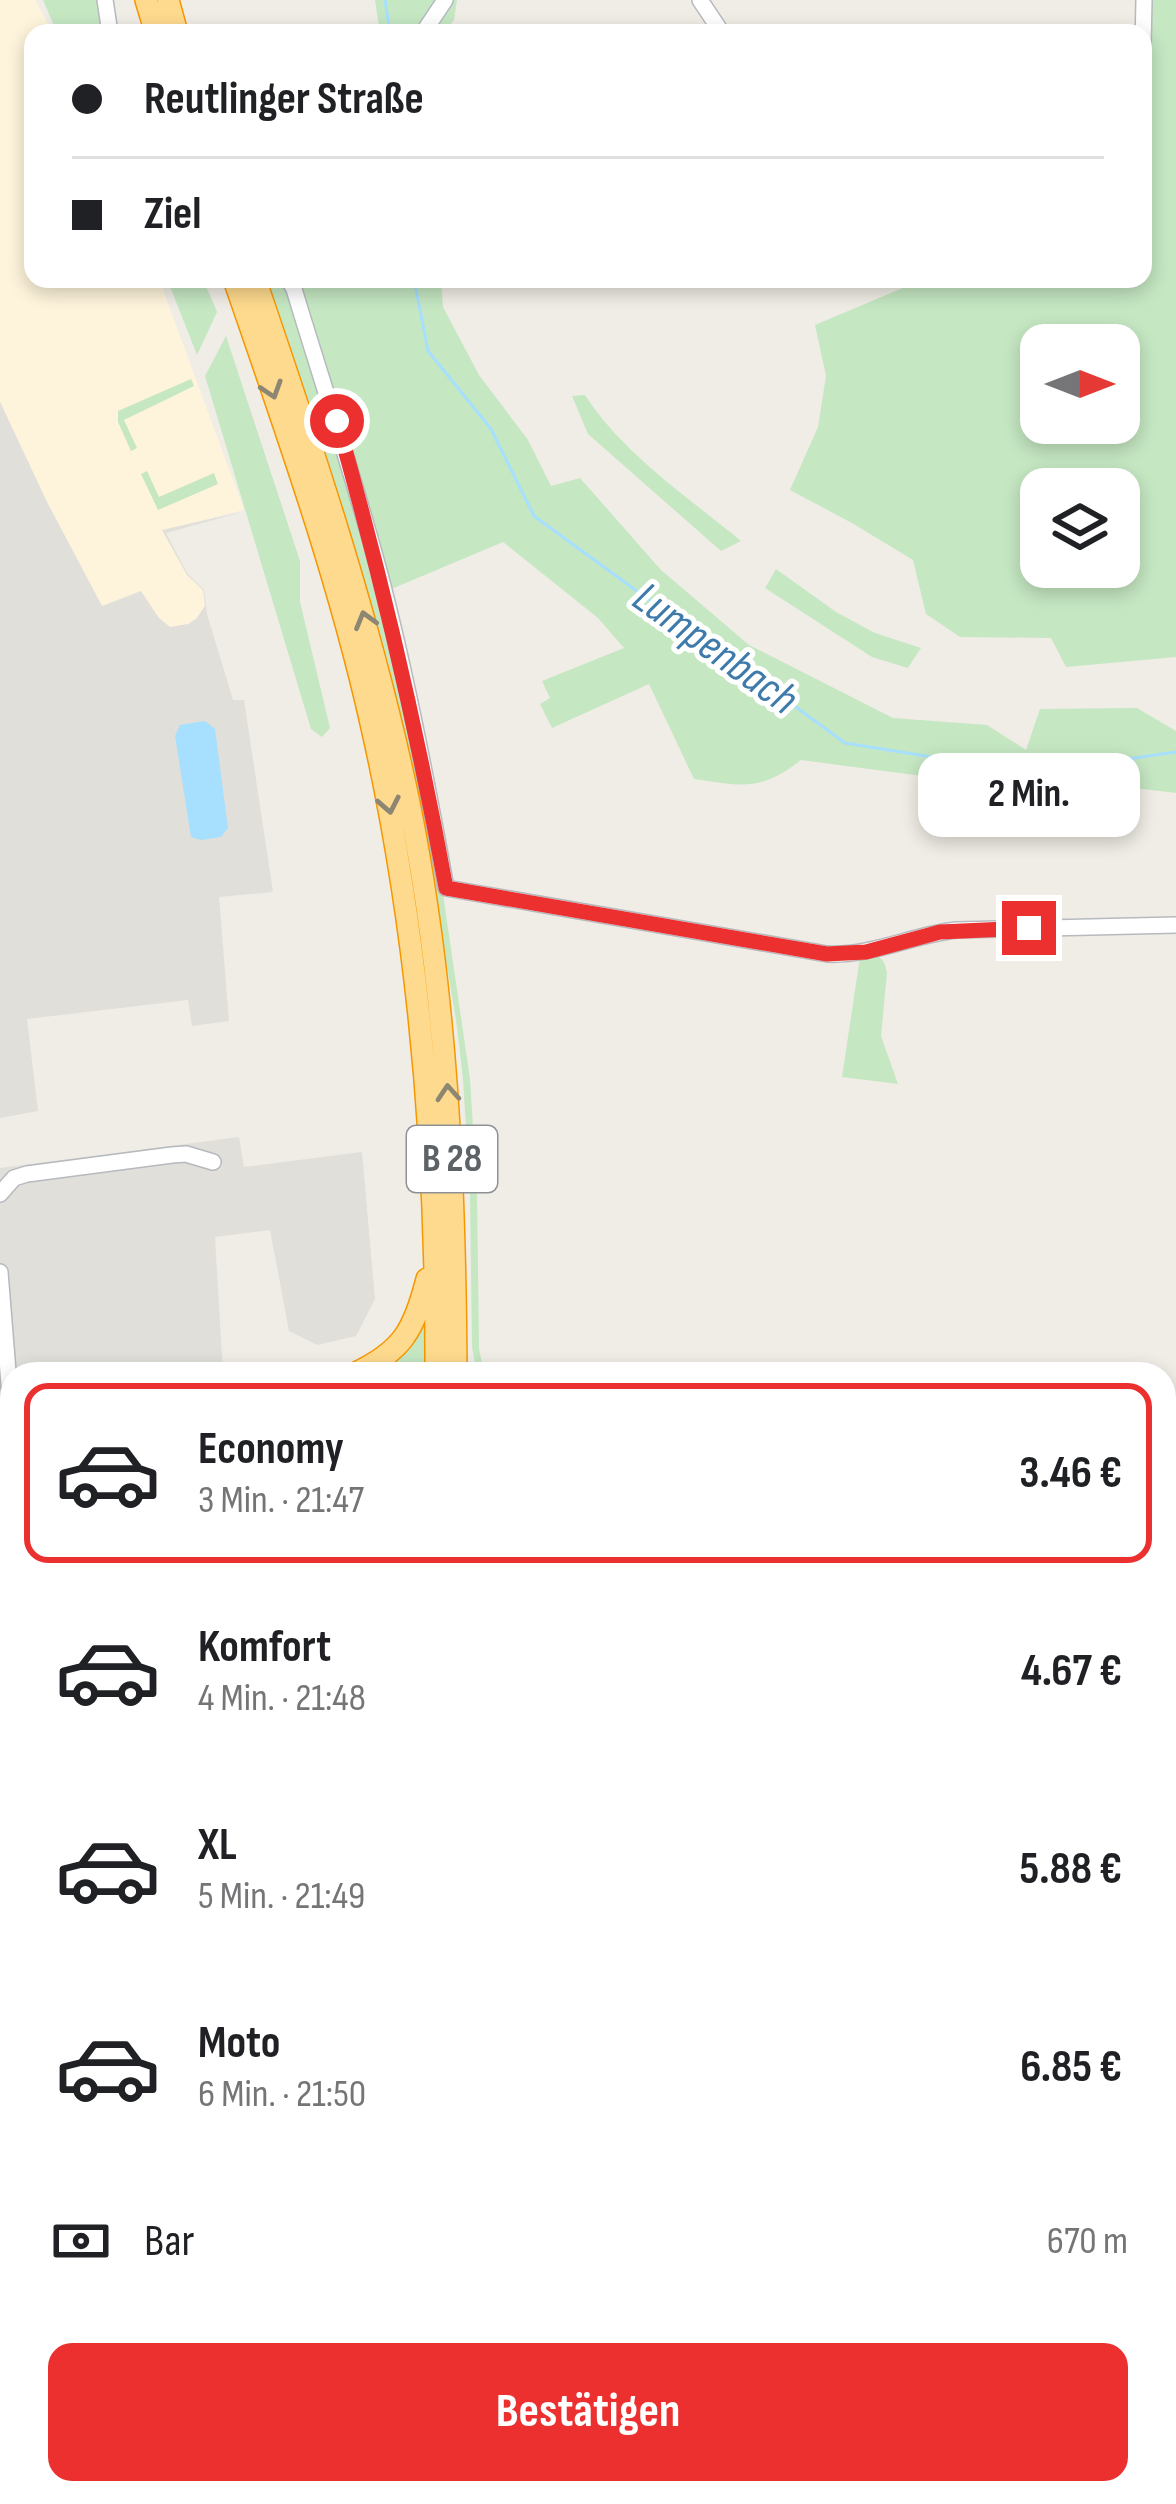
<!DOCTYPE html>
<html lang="de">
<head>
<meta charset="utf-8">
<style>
	:root { --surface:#fff; --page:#f2f2f2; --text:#202124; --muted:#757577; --line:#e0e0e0; --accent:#ec3030 }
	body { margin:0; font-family:"Sofia Sans Condensed",sans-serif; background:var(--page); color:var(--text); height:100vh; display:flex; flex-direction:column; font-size:45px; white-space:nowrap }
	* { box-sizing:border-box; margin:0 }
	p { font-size:39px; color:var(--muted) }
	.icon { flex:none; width:66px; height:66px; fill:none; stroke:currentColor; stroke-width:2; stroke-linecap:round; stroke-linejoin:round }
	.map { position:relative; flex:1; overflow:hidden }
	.drawer { position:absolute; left:0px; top:1362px; width:1176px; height:1143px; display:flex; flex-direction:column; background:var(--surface); border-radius:36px 36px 0 0; box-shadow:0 6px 18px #0003 }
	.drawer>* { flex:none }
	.banner { position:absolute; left:24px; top:24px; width:1128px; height:264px; border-radius:24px; box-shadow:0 6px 18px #0003; display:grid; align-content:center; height:264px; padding:0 48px; background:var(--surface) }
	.needle { width:78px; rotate:90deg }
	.tools { position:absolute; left:1020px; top:324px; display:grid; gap:24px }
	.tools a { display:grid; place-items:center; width:120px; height:120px; border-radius:24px; background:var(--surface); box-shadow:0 6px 18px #0003; font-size:60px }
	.end { position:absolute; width:54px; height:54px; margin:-27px; border:15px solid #ec3030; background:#fff; box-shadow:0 0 0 6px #fff }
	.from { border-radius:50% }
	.bubble { position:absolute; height:84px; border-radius:24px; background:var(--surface); box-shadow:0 6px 18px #0003; font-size:39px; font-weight:700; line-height:84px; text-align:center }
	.banner b { display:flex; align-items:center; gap:42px; height:114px; font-size:45px }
	.banner b+b { border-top:3px solid var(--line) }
	.banner i { width:30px; height:30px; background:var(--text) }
	ul { padding:21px 0 0; list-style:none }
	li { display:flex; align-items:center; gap:36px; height:180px; margin:0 24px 18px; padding:0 24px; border:6px solid transparent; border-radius:24px }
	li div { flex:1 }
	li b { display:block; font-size:45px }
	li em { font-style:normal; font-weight:700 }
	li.current { border-color:var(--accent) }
	li>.icon { width:108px; height:108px; stroke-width:1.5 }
	.pay { display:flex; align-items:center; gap:30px; height:132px; padding:0 48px; font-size:45px }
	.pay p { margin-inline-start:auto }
	.button { display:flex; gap:24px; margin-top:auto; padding:24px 48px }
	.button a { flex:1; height:138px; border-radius:24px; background:var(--accent); color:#fff; font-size:48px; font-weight:700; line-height:138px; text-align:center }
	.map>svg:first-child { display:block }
</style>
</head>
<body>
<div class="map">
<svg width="1176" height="2504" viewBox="0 0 1176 2504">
	<rect width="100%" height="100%" fill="#f0ede6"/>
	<!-- commercial -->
	<path fill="#fef4dc" d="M 0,0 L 35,0 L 53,33 L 33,33 L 33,279 L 159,279 L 244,510 L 163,530 L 187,575 L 203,590 L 205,606 L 203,613 L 188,624 L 170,627 L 159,618 L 102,606 L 47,502 L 0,402 Z
		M 444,2493 L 675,2493 L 672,2504 L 443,2504 Z"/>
	<!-- industrial -->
	<path fill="#e1dfda" d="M 0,402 L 47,502 L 102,606 L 141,591 L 159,618 L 170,627 L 188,624 L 196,619 L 205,606 L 203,590 L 187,575 L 162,530 L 246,511 L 166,533 L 187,573 L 204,590 L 207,614 L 233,700 L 244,700 L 273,892 L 219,897 L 229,1021 L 192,1026 L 188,1000 L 27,1019 L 38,1111 L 0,1118 Z
		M 239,1137 L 244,1167 L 362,1152 L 375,1299 L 356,1336 L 317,1345 L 289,1331 L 270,1230 L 215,1237 L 223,1374 L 12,1374 L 12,2493 L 368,2493 L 367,2504 L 0,2504 L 0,1168 Z"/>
	<!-- green -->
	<path fill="#c5e7c2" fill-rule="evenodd" d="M 43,0 L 98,0 L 102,33 L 57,33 Z
		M 375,0 L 457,0 L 454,20 L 444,33 L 380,33 Z
		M 1144,0 L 1176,0 L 1176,657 L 1066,667 L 1051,638 L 960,637 L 926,614 L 913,560 L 852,523 L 790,490 L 818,427 L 826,376 L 815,325 L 924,279 L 1143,279 ZM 1041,345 L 1119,345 L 1119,423 L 1041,423 ZM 1041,489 L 1119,489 L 1119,567 L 1041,567 Z
		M 167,279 L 203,279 L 217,312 L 197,355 Z
		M 267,279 L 280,279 L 286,287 L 332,422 L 380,594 L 442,887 L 470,1079 L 477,1193 L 479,1348 L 484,1374 L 477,1374 L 472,1347 L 470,1193 L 463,1079 L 456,1020 L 420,805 L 387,657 L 352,539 Z
		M 308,279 L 441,279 L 443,307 L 479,375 L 528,440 L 551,486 L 580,478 L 661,570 L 749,645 L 893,718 L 987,725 L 1026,750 L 1040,709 L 1137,708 L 1176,731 L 1176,793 L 1109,785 L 988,822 L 968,782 L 801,760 C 760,792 742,786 694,779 L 649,684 L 552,728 L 540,704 L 550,698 L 542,681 L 624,648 L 598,618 L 503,542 L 389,590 L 342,419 L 302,305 L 302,287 Z
		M 226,336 L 300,561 L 300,602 L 330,728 L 322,737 L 311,729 L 205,376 Z
		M 191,379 L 194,386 L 124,420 L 137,448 L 131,451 L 118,422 L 118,411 Z
		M 585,395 C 622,453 689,498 741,541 L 721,551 L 588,434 L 572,396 Z
		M 147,471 L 159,497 L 214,473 L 218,484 L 158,510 L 141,474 Z
		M 776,569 L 836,612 L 875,633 L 921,648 L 908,668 L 872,657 L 765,588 Z
		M 874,955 C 884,958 885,964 887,973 L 881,1036 L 898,1084 L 842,1077 L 860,957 Z
		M 431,1296 L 431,1374 L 370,1374 Z
		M 6,1997 L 12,2002 L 12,2287 L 0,2286 L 0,2004 Z
		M 1176,2060 L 1176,2249 L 1164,2254 L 1164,2068 Z
		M 1176,2254 L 1176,2504 L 769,2504 L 767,2493 L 1164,2493 L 1164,2259 Z"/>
	<!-- water -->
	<path fill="#a7dfff" d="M 205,721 L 215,729 L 228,828 L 221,837 L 201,840 L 191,837 L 175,736 L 180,725 Z"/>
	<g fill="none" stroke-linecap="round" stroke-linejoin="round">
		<!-- stream -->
		<path stroke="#a7dfff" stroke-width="3" d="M 385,0 L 390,33
			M 414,279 L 428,351 L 491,429 L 534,516 L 845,743 L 1031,773 L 1176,752
			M 1173,2306 L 1176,2303
			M 1164,2471 L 1176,2430
			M 1146,2504 L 1154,2493"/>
		<defs>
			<path id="minor" d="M 105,0 L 110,33
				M 700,0 L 722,33
				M 423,33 L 445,0
				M 1143,46 L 1144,0
				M 288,279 L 294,289 C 324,389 358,488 384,590 C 409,688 428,788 446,888 L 827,954 C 873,956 912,935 956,930 L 1176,925
				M 0,1194 L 14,1178 L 27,1174 L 172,1155 L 186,1154 L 213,1162
				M 0,1272 L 12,1421
				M 0,1632 L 12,1630
				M 0,1980 L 12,1991
				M 1164,2064 L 1176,2056
				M 359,2504 L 360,2493
				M 676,2504 L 678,2493"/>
			<path id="highway" d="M 146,0 L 156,33
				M 168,0 L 177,33
				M 234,279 C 284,425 337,572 371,723 C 420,937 437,1155 436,1374
				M 255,279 C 314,452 372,624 409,803 C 447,992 455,1182 456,1374
				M 354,1374 C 403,1351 414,1330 427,1279
				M 413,2504 L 415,2493
				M 433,2504 L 435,2493"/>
		</defs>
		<!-- minor casing -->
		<use href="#minor" stroke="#b6b9bd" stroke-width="18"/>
		<!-- highway casing -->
		<use href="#highway" stroke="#f69700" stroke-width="24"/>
		<!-- minor -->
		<use href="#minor" stroke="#fff" stroke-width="15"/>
		<!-- highway -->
		<use href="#highway" stroke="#feda8e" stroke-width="21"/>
	</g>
	<!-- one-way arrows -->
	<defs><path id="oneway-chevron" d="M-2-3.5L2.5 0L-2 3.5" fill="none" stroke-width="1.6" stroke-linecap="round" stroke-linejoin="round" transform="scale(3)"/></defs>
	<g stroke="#8d8672">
		<use href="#oneway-chevron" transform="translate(272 390) rotate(72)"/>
		<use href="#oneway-chevron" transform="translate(365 620) rotate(-106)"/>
		<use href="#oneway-chevron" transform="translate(389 805) rotate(79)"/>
		<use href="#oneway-chevron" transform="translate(448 1093) rotate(-94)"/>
	</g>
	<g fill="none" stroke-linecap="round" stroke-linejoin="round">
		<!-- route -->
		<path stroke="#ec3030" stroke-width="15" d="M 337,421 C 381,575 417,730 446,888 L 827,954 L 866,952 L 940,932 L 1029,928"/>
	</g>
	<g text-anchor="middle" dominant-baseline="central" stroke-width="10" stroke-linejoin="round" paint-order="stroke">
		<!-- shield labels -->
		<rect fill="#fff" stroke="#8e9194" stroke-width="3" x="407" y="1126" width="90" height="66" rx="9"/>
		<g font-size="39" font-weight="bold" fill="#5d6266">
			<text x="452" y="1159">B 28</text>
		</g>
		<!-- water labels -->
		<g font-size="45" font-style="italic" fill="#3e7bab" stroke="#fff">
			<text transform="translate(715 649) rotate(36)">Lumpenbach</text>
		</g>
	</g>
</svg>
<div class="tools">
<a><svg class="needle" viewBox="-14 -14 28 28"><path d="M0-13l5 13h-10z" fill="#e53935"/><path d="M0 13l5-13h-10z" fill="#757577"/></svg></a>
<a><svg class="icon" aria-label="layers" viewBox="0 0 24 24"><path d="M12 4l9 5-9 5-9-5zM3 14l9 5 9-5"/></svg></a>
</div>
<i class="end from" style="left:337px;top:421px"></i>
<i class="end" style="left:1029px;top:928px"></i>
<div class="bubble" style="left:918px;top:753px;width:222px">2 Min.</div>
<div class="banner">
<b><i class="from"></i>Reutlinger Straße</b>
<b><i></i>Ziel</b>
</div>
<section class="drawer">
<ul>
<li class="current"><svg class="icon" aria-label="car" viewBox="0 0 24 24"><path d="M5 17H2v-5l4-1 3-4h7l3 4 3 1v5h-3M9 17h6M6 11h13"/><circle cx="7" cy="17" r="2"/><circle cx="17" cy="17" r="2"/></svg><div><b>Economy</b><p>3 Min. · 21:47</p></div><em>3.46 €</em></li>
<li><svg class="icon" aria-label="car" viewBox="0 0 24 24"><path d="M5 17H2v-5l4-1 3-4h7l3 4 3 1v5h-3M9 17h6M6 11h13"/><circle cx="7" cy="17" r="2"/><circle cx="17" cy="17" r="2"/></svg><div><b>Komfort</b><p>4 Min. · 21:48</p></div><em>4.67 €</em></li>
<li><svg class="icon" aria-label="car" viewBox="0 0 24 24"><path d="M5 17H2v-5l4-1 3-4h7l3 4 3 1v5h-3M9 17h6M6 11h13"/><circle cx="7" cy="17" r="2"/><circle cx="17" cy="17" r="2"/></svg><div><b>XL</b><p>5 Min. · 21:49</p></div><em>5.88 €</em></li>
<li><svg class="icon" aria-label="car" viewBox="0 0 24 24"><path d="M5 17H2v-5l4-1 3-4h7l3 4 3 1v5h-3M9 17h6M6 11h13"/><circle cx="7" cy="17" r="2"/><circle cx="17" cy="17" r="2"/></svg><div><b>Moto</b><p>6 Min. · 21:50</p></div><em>6.85 €</em></li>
</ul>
<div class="pay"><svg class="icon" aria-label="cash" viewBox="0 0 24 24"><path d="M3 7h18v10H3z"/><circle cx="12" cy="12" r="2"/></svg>Bar<p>670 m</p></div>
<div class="button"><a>Bestätigen</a></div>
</section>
</div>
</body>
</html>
